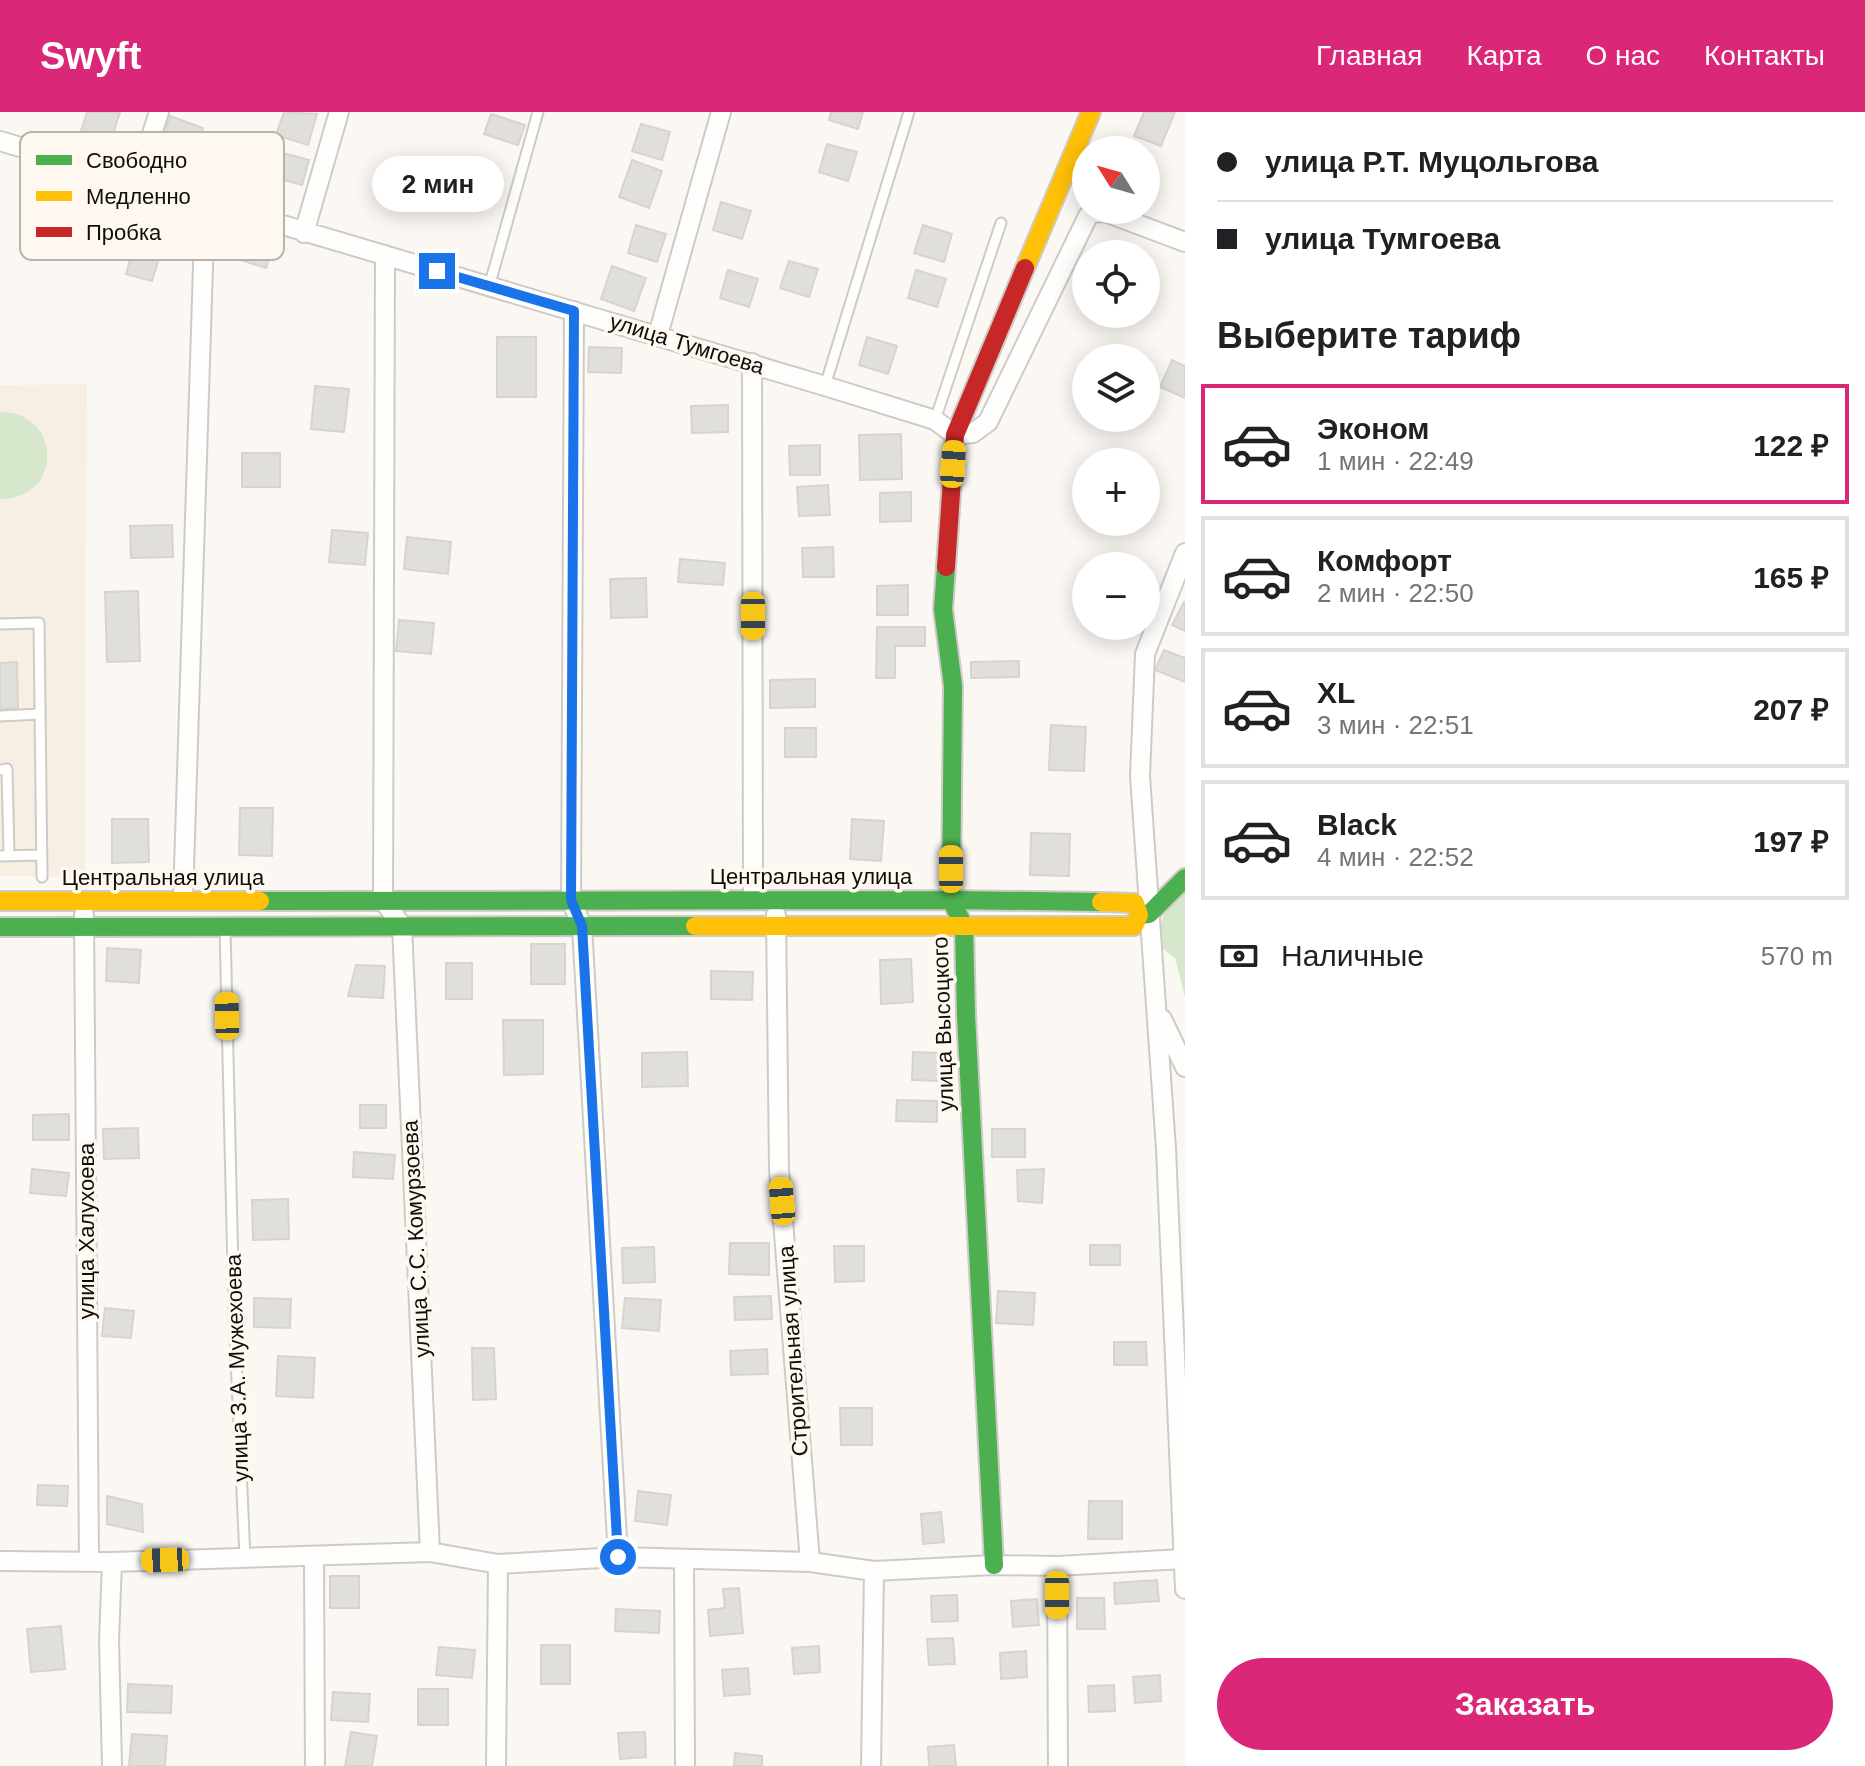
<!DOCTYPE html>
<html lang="ru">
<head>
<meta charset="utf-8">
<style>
	:root { --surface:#fff; --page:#f2f2f2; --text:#202124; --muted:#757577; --line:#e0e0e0; --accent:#db2777 }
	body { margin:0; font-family:Arial,sans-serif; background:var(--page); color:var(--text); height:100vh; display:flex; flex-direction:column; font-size:30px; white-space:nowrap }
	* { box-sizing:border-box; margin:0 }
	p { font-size:26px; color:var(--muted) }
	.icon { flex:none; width:44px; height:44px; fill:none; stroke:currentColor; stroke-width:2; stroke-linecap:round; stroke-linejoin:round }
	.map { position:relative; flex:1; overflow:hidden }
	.details { display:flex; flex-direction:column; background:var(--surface); width:680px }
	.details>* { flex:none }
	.top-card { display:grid; align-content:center; height:176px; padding:0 32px; background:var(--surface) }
	.needle { width:52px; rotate:307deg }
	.controls { position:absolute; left:1072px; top:24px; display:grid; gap:16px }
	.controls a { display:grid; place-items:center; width:88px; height:88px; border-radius:50%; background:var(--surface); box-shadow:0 4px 20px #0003; font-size:40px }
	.end { position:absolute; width:36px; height:36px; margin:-18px; border:10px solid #1a73e8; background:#fff; box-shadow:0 0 0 4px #fff }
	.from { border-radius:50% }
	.bubble { position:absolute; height:56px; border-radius:28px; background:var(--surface); box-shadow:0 4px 20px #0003; font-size:26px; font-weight:800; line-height:56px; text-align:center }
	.car { position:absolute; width:24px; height:48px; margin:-24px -12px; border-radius:10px; box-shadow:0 0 6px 2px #0007; background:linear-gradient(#f5c518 24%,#345 0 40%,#f5c518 0 76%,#345 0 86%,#f5c518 0) }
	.top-card b { display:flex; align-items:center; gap:28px; height:76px; font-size:30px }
	.top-card b+b { border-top:2px solid var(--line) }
	.top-card i { width:20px; height:20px; background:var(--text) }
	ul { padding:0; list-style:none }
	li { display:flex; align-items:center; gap:24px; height:120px; margin:0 16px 12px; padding:0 16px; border:4px solid var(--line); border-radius:0px }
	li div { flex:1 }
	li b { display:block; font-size:30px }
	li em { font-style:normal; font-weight:800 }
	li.on { border-color:var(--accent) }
	li>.icon { width:72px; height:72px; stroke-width:1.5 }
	h2 { padding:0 32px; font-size:36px; line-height:96px }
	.pay { display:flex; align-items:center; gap:20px; height:88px; padding:0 32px; font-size:30px }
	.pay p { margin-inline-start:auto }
	.primary-button { display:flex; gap:16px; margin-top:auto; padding:16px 32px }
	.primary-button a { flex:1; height:92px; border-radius:48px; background:var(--accent); color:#fff; font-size:32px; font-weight:800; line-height:92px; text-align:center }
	header { display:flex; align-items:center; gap:48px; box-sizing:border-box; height:112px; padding:0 40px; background:var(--accent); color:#fff }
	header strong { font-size:38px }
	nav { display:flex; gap:44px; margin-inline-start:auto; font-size:28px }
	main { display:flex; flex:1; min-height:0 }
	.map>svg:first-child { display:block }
</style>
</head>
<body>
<header>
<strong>Swyft</strong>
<nav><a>Главная</a><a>Карта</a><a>О нас</a><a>Контакты</a></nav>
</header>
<main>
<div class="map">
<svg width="1185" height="1654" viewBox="0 0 1185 1654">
	<rect width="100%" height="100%" fill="#fbf8f4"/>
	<!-- built -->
	<path fill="#f8efe4" d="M 87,272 L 85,765 L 0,764 L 0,273 Z"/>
	<!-- green -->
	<path fill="#d6e7cc" d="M 0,300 C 62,299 64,387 0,387 Z
		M 1185,779 L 1185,885 L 1175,846 L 1159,834 C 1158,807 1166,796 1185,779 Z"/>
	<!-- building -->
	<path fill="#e1dfdb" stroke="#d7d4d0" stroke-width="2" d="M 87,0 L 120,0 L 109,35 L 79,25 Z
		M 284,0 L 317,2 L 308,33 L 276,23 Z
		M 831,0 L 863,0 L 858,17 L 829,8 Z
		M 1144,0 L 1175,0 L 1161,34 L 1134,24 Z
		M 491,2 L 525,13 L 518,33 L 484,22 Z
		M 170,4 L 203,16 L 191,49 L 158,37 Z
		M 641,12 L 670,20 L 662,48 L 632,39 Z
		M 827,32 L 857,40 L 848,69 L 819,60 Z
		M 268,37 L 309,48 L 302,73 L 262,62 Z
		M 632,48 L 662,59 L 649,96 L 619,85 Z
		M 721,90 L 751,99 L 742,127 L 713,118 Z
		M 140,113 L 167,121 L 152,169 L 126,162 Z
		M 636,113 L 666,122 L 657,150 L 628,141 Z
		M 923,113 L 952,122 L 944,150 L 914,141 Z
		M 236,119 L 274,131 L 266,156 L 228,144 Z
		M 789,149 L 818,157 L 809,185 L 780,176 Z
		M 612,154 L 646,166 L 634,199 L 601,187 Z
		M 728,158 L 758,167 L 749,195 L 720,186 Z
		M 916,158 L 946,167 L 937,195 L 908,186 Z
		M 497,225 L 536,225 L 536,285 L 497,285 Z
		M 867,225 L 897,234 L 888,262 L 859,253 Z
		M 589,235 L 622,236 L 621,261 L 588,260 Z
		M 1172,248 L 1185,254 L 1185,286 L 1160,275 Z
		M 315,274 L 349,277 L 344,320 L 311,317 Z
		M 728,293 L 728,320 L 692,321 L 691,294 Z
		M 901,322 L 902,367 L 860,368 L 859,323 Z
		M 820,333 L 820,363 L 790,363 L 789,334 Z
		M 242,341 L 280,341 L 280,375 L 242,375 Z
		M 828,373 L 830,403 L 799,404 L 797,375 Z
		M 911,380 L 911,409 L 880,410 L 880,381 Z
		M 172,413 L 173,445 L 131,446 L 130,414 Z
		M 332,418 L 368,421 L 365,453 L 329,450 Z
		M 407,425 L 451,430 L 448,462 L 404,457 Z
		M 833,435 L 834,465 L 803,465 L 802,436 Z
		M 680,447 L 725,451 L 723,473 L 678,470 Z
		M 646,466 L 647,505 L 611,506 L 610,467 Z
		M 908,473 L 908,503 L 877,503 L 877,474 Z
		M 138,479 L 140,549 L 107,550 L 105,480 Z
		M 1184,490 L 1185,490 L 1185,519 L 1172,513 Z
		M 399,508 L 434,511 L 431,542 L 396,539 Z
		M 877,515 L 925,515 L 925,534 L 895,534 L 895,566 L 876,566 Z
		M 1164,538 L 1185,546 L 1185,570 L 1155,558 Z
		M 1019,549 L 1019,565 L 971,566 L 971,550 Z
		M 17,550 L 18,596 L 0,597 L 0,551 Z
		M 815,567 L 815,595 L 770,596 L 770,568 Z
		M 1051,613 L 1086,615 L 1084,659 L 1049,658 Z
		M 785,616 L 816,616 L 816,645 L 785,645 Z
		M 240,696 L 273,696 L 272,744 L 239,743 Z
		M 112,707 L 148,707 L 149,750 L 112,751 Z
		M 852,707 L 884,709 L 881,749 L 850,747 Z
		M 1031,721 L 1070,722 L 1069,764 L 1030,763 Z
		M 531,832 L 565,832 L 565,872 L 531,872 Z
		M 107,836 L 141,838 L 139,871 L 106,869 Z
		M 911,847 L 913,890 L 881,892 L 880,848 Z
		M 446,851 L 472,851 L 472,887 L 446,887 Z
		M 356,853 L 385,854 L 383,886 L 348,884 Z
		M 711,859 L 753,860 L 752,888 L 711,887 Z
		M 503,908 L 543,908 L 543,962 L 504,963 Z
		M 687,940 L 688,974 L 642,975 L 642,941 Z
		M 913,940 L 941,941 L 940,969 L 912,968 Z
		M 897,988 L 937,989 L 937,1010 L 896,1009 Z
		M 360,993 L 386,993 L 386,1016 L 360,1016 Z
		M 69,1002 L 69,1028 L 33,1028 L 33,1003 Z
		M 138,1016 L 139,1046 L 104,1047 L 103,1017 Z
		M 992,1017 L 1025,1017 L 1025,1045 L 992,1045 Z
		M 354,1040 L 395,1043 L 393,1067 L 353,1065 Z
		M 32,1057 L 69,1061 L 66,1084 L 30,1081 Z
		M 1044,1057 L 1042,1091 L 1018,1089 L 1017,1058 Z
		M 288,1087 L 289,1127 L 253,1128 L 252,1088 Z
		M 730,1131 L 769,1131 L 769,1163 L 729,1162 Z
		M 1090,1133 L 1120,1133 L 1120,1153 L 1090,1153 Z
		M 834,1134 L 864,1134 L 864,1169 L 835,1170 Z
		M 654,1135 L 655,1170 L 623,1171 L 622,1136 Z
		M 998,1179 L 1035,1181 L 1033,1213 L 996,1211 Z
		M 771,1184 L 772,1207 L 735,1208 L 734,1185 Z
		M 254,1186 L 291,1187 L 290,1216 L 254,1215 Z
		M 625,1186 L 661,1188 L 659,1219 L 622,1216 Z
		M 105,1196 L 134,1199 L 131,1226 L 102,1224 Z
		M 1114,1230 L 1146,1230 L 1147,1253 L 1114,1253 Z
		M 472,1236 L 494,1236 L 496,1287 L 473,1288 Z
		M 767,1237 L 768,1262 L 731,1263 L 730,1239 Z
		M 278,1244 L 315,1246 L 313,1286 L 276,1284 Z
		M 840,1296 L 872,1296 L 872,1333 L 841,1333 Z
		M 38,1373 L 68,1374 L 67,1394 L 37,1393 Z
		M 638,1379 L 671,1383 L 667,1413 L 635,1409 Z
		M 107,1384 L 142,1392 L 143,1420 L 107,1412 Z
		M 1089,1389 L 1122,1389 L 1122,1427 L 1088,1427 Z
		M 941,1400 L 944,1430 L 923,1432 L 921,1402 Z
		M 330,1464 L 359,1464 L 359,1496 L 330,1496 Z
		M 1157,1468 L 1159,1489 L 1115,1492 L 1114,1471 Z
		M 739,1476 L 743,1521 L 710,1524 L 708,1498 L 725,1496 L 723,1477 Z
		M 957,1483 L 958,1509 L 932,1510 L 931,1484 Z
		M 1077,1486 L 1104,1486 L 1105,1517 L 1077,1517 Z
		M 1037,1487 L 1039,1513 L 1013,1515 L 1011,1489 Z
		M 616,1497 L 660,1499 L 659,1521 L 615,1519 Z
		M 61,1514 L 65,1557 L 31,1560 L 27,1517 Z
		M 953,1526 L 955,1552 L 929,1553 L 927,1527 Z
		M 541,1533 L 570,1533 L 570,1572 L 541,1572 Z
		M 819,1534 L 820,1560 L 794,1562 L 792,1536 Z
		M 439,1535 L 475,1538 L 472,1566 L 436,1563 Z
		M 1026,1539 L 1027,1565 L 1001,1567 L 1000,1541 Z
		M 748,1556 L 750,1582 L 724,1584 L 722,1558 Z
		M 1160,1563 L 1161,1589 L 1135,1591 L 1133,1565 Z
		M 128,1572 L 172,1574 L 171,1601 L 127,1600 Z
		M 1114,1573 L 1115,1599 L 1089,1600 L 1088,1574 Z
		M 418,1577 L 448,1577 L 448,1613 L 418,1613 Z
		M 333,1580 L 370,1582 L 368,1610 L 331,1608 Z
		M 351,1620 L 377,1624 L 372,1654 L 345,1654 Z
		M 645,1620 L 646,1645 L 620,1647 L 618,1621 Z
		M 132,1622 L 167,1624 L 165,1654 L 129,1654 Z
		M 954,1633 L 956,1654 L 929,1654 L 928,1635 Z
		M 735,1641 L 762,1644 L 762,1654 L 734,1654 Z"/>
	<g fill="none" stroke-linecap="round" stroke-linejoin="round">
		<defs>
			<path id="lane" d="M 489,175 L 538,0
				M 825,274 L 909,0
				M 935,308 L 1001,111
				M 0,512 L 39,511 L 42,765
				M 0,604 L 40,602
				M 0,658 L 7,657 L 9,744
				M 0,744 L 42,743
				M 225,816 L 234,1202 L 245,1446"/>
			<path id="street" d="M 0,29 L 825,274 L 935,308 L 955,323 L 973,321 L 988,310 L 1088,104 L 1093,101 L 1105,100 L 1185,130
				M 137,69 L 159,0
				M 304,121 L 339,0
				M 385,143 L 383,788 L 402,814 L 430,1440
				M 574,199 L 571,788 L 582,814 L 618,1445
				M 658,223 L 721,0
				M 752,251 L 753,788
				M 1185,441 L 1145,542 L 1140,664 L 1166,1037 L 1185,1477
				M 183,788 L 205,91
				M 84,803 L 89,1449
				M 776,803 L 779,1058 L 810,1450
				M 1162,907 L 1185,955
				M 314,1445 L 315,1654
				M 0,1449 L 112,1450 L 430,1440 L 498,1452 L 618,1445 L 810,1450 L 874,1459 L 994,1453 L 1057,1454 L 1183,1447
				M 684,1449 L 685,1654
				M 1057,1454 L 1058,1654
				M 112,1654 L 109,1528 L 112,1450
				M 496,1654 L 498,1452
				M 871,1654 L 874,1459"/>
			<path id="fast" d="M 946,455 L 943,497 L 953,574 L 951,788 L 964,814 L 966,903 L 994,1453
				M 260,789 L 951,788 L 1101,790
				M 1139,803 L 1149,802 L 1185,766
				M 0,815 L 695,814"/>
			<path id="slow" d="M 1025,156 L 1091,0
				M 0,789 L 260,789
				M 695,814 L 1134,814 L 1139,803 L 1135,791 L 1101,790"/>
			<path id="jam" d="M 946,455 L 955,323 L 1025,156"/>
		</defs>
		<!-- lane casing -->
		<use href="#lane" stroke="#cecbc7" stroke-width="13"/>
		<!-- street casing -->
		<use href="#street" stroke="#cecbc7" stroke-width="22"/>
		<!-- fast casing -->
		<use href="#fast" stroke="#cecbc7" stroke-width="22"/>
		<!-- slow casing -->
		<use href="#slow" stroke="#cecbc7" stroke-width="22"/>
		<!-- jam casing -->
		<use href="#jam" stroke="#cecbc7" stroke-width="22"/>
		<!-- lane -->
		<use href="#lane" stroke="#fefefd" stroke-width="9"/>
		<!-- street -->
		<use href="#street" stroke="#fefefd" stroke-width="18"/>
		<!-- fast -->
		<use href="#fast" stroke="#4caf50" stroke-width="18"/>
		<!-- slow -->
		<use href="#slow" stroke="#ffc107" stroke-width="18"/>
		<!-- jam -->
		<use href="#jam" stroke="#c62828" stroke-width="18"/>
	</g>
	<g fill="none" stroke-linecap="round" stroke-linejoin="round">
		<!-- route -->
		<path stroke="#1a73e8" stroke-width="10" d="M 437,159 L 574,199 L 571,788 L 582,814 L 618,1445"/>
	</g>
	<g text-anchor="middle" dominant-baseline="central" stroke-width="7" stroke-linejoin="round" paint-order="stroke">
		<!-- street labels -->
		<g font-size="22" fill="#110e0a" stroke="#fef8f1">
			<text transform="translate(687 232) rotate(17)">улица Тумгоева</text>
			<text x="811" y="764">Центральная улица</text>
			<text x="163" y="765">Центральная улица</text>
			<text transform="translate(943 912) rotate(-92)">улица Высоцкого</text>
			<text transform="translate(86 1119) rotate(-90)">улица Халухоева</text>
			<text transform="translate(416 1127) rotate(-93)">улица С.С. Комурзоева</text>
			<text transform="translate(793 1239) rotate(-94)">Строительная улица</text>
			<text transform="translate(237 1256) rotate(-92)">улица З.А. Мужехоева</text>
		</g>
	</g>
	<!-- legend -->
	<rect x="20" y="20" width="264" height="128" rx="12" fill="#fef8f1" stroke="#b7b2ac" stroke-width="2"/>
	<rect x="36" y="43" width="36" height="10" fill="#4caf50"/>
	<rect x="36" y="79" width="36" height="10" fill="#ffc107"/>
	<rect x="36" y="115" width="36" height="10" fill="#c62828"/>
	<g font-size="22" fill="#110e0a">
		<text x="86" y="56">Свободно</text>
		<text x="86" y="92">Медленно</text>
		<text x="86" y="128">Пробка</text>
	</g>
</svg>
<div class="controls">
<a><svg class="needle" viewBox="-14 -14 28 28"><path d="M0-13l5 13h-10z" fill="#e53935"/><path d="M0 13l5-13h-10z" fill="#757577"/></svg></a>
<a><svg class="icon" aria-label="locate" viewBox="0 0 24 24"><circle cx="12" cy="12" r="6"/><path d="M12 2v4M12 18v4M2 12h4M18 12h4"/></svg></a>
<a><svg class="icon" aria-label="layers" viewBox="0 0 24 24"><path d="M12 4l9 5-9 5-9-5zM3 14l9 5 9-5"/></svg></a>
<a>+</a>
<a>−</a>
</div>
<i class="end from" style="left:618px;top:1445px"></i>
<i class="end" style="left:437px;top:159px"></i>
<div class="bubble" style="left:372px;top:44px;width:132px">2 мин</div>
<i class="car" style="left:953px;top:352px;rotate:4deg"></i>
<i class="car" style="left:753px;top:504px;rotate:180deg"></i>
<i class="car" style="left:951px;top:757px;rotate:0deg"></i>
<i class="car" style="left:227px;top:904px;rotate:359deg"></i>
<i class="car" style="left:782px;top:1089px;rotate:355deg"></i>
<i class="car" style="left:165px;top:1448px;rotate:268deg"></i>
<i class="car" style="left:1057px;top:1483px;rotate:180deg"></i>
</div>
<section class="details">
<div class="top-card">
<b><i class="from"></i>улица Р.Т. Муцольгова</b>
<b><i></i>улица Тумгоева</b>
</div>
<h2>Выберите тариф</h2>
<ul>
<li class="on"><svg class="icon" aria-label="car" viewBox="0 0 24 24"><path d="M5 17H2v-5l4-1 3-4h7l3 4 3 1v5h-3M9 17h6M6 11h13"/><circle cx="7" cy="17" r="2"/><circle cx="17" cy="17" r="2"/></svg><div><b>Эконом</b><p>1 мин · 22:49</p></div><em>122 ₽</em></li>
<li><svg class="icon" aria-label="car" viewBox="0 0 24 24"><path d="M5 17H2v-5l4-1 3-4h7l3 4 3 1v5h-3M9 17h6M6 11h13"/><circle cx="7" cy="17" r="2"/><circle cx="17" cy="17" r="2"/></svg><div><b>Комфорт</b><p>2 мин · 22:50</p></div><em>165 ₽</em></li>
<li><svg class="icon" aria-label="car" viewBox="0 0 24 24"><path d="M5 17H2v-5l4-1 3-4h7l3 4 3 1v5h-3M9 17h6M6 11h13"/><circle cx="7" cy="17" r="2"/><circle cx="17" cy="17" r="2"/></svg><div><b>XL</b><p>3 мин · 22:51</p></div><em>207 ₽</em></li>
<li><svg class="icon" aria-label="car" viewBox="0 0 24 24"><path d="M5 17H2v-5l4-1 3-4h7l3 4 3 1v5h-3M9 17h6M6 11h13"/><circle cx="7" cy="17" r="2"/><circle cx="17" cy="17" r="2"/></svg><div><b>Black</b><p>4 мин · 22:52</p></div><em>197 ₽</em></li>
</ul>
<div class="pay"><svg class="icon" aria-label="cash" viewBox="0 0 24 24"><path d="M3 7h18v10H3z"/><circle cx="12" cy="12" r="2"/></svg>Наличные<p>570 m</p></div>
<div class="primary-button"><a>Заказать</a></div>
</section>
</main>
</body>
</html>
